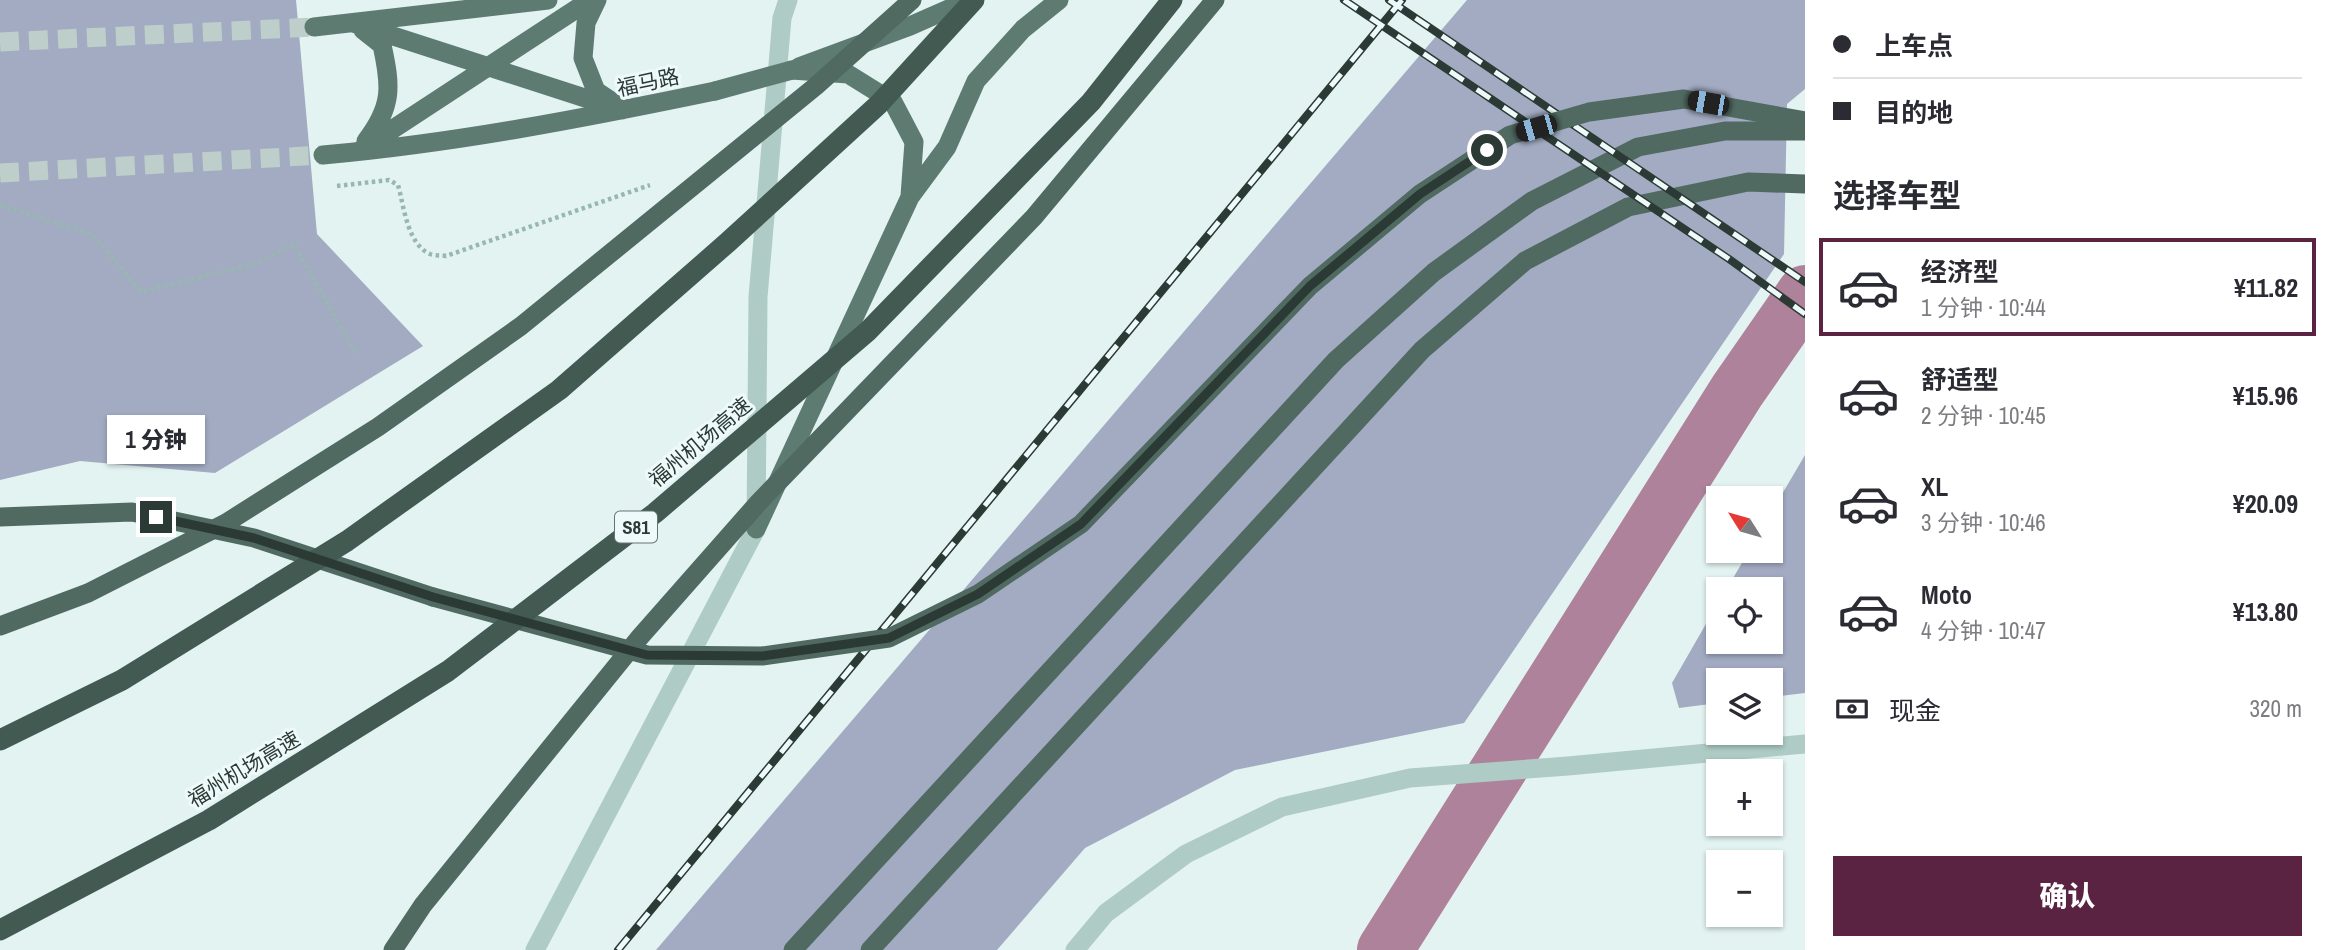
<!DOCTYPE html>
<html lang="zh">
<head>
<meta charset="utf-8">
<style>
	:root { --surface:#fff; --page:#f7f7f7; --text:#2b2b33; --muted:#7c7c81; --line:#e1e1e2; --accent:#5a2342 }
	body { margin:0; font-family:"Archivo Narrow","Noto Sans SC",sans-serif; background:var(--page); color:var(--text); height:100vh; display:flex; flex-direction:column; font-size:26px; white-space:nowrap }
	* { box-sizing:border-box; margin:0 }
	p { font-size:23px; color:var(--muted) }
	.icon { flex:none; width:38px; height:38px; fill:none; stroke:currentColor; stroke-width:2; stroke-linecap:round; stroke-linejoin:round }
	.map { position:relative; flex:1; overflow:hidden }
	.drawer { display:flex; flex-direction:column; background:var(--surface); width:525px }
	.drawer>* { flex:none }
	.hud { display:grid; align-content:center; height:154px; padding:0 28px; background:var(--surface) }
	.needle { width:46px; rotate:307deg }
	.tools { position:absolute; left:1706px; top:486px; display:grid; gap:14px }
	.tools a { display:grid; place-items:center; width:77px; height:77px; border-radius:0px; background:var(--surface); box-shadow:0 2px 5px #0004; font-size:35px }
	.end { position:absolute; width:32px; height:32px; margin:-16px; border:9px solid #2c3a35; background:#fff; box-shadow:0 0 0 4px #fff }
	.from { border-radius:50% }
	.bubble { position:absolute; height:49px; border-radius:0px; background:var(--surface); box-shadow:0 2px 5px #0004; font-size:23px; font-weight:800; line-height:49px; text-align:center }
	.car { position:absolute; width:21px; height:42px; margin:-21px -10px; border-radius:9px; box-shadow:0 0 5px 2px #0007; background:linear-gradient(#222 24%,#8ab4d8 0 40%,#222 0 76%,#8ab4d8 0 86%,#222 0) }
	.hud b { display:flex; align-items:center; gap:24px; height:66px; font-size:26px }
	.hud b+b { border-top:2px solid var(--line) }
	.hud i { width:18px; height:18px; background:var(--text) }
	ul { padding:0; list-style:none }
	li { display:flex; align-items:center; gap:21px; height:98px; margin:0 14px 10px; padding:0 14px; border:4px solid transparent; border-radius:0px }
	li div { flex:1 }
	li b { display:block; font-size:26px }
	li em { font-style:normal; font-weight:800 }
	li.on { border-color:var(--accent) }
	li>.icon { width:63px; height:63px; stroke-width:1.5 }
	h2 { padding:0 28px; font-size:32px; line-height:84px }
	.pay { display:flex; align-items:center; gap:18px; height:77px; padding:0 28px; font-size:26px }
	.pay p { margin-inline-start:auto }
	.cta { display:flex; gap:14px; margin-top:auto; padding:14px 28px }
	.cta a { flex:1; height:80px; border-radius:0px; background:var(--accent); color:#fff; font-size:28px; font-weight:800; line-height:80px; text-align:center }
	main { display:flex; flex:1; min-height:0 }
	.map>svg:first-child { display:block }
</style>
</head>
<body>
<main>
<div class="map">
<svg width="1805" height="950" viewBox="0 0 1805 950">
	<rect width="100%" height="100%" fill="#e2f3f1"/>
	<!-- green -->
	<path fill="#a2abc2" d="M 0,0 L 296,0 L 317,234 L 423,346 L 215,473 L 80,461 L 0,480 Z
		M 1467,0 L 1805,0 L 1805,89 L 1787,104 L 1784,254 L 1464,723 L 1235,770 L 1085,848 L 997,950 L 656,950 Z
		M 1805,455 L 1805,693 L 1771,697 L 1771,681 L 1718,681 L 1718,703 L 1679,708 L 1672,683 L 1718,603 L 1718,642 L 1771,642 L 1771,590 L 1726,590 L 1749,551 L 1771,551 L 1771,513 Z"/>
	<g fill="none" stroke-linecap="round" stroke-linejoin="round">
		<!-- river -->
		<path stroke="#af829c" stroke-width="56" d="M 1385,950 L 1737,391 L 1805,293"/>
		<!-- primary-tunnel -->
		<path stroke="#bececb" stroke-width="19" stroke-dasharray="19 10" stroke-linecap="butt" d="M 0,42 L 314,27
			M 0,173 L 323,155"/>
		<!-- path -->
		<path stroke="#98b7b0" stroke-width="4.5" stroke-dasharray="3.5 3.5" stroke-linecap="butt" d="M 337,186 L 389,180 L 398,185 C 404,206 407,244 430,254 C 435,256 442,255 446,256 L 650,185
			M 0,205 L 92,234 L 141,292 L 257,263 L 294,244 L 357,356"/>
		<!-- tertiary -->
		<path stroke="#aecbc5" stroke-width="19" d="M 535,950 L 756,529 L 758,297 L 782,18 L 788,0
			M 1075,950 L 1106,913 L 1186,854 L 1282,807 L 1410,778 L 1568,766 L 1805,744"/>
		<!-- primary -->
		<path stroke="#5e7b72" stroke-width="19" d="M 597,0 L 586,23 L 583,58 L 596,91 L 614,103
			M 353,23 L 622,110
			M 314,27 L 548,0
			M 363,30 L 382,45 C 391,86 393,106 366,141
			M 799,67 L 910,26 L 969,0
			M 792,70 L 848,74 L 893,102 L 914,142 L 910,196
			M 361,150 L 590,0
			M 323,155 C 456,143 585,118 715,91
			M 756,529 L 910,197 L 947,147 L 976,81 L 1023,29 L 1059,0"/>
		<!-- trunk -->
		<path stroke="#506a62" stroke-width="19" d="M 0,517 L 132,512 L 254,538 L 433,597
			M 793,950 L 1336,360 L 1434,272 L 1532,201 L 1638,147 L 1725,131 L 1805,131
			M 870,950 L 1422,350 L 1525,261 L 1628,207 L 1748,182 L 1805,184"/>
		<defs>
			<path id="rail" d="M 1344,0 L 1729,259 L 1805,314
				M 1389,0 L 1805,282
				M 618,950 L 1402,0"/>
		</defs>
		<!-- rail casing -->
		<use href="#rail" stroke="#2c3a35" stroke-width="8"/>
		<!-- rail -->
		<use href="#rail" stroke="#eefaf9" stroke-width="5" stroke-dasharray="16" stroke-linecap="butt"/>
		<!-- primary-bridge -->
		<path stroke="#5e7b72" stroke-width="19" d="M 715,91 L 792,70"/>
		<!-- trunk-bridge -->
		<path stroke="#506a62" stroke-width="19" d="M 433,597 L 647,655 L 762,656 L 889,638 L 978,594 L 1081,524 L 1310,286 L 1420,194 L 1510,135 L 1589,112 L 1684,99 L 1805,121
			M 0,626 L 88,593 L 226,523 L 378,427 L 521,326 L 816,86 L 912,0
			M 393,950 L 423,905 L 640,637 L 759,502 L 1034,217 L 1215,0"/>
		<!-- motorway-bridge -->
		<path stroke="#435a53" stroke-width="21" d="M 0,740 L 122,680 L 347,541 L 559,390 L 727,243 L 879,104 L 974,0
			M 0,930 L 209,820 L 448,671 L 655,513 L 868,331 L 1091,102 L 1172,0"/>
	</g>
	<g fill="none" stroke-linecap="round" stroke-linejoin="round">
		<!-- route -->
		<path stroke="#2c3a35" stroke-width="9" d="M 156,517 L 254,538 L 433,597 L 647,655 L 762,656 L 889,638 L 978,594 L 1081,524 L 1310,286 L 1420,194 L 1487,150"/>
	</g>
	<g text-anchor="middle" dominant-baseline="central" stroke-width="6" stroke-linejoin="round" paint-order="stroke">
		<!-- shield labels -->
		<rect fill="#eefaf9" stroke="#667470" stroke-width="2" x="615" y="511.5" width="42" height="31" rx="5"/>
		<g font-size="19" font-weight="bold" fill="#2c3a35">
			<text x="636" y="527">S81</text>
		</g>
		<!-- street labels -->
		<g font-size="21" fill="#2c3a35" stroke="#eefaf9">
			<text transform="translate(648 82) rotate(-12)">福马路</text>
			<text transform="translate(700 442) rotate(-40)">福州机场高速</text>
			<text transform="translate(244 769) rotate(-31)">福州机场高速</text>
		</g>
	</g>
</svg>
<div class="tools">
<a><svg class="needle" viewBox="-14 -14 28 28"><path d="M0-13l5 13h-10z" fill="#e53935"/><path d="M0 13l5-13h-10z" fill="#7c7c81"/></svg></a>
<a><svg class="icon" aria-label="locate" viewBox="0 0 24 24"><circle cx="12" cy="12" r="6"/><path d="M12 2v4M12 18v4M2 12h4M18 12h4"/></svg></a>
<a><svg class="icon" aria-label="layers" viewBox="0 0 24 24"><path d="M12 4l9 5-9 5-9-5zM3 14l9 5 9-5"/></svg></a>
<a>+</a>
<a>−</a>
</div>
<i class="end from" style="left:1487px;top:150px"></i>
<i class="end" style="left:156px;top:517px"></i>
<div class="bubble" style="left:107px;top:415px;width:98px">1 分钟</div>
<i class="car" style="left:1708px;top:103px;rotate:280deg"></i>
<i class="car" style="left:1536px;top:128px;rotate:254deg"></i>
</div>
<section class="drawer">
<div class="hud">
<b><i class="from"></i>上车点</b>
<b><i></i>目的地</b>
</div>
<h2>选择车型</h2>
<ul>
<li class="on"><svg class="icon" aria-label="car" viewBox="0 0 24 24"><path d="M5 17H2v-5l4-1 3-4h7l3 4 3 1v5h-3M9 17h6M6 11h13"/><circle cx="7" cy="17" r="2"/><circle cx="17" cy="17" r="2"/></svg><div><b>经济型</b><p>1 分钟 · 10:44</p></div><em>¥11.82</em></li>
<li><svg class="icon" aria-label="car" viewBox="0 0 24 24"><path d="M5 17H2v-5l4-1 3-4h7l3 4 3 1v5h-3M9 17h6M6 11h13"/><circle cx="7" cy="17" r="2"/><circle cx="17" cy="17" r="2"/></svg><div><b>舒适型</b><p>2 分钟 · 10:45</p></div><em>¥15.96</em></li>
<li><svg class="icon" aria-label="car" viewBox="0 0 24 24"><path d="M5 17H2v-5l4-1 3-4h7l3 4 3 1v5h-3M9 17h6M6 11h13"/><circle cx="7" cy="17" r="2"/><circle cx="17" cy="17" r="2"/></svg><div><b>XL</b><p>3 分钟 · 10:46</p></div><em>¥20.09</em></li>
<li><svg class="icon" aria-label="car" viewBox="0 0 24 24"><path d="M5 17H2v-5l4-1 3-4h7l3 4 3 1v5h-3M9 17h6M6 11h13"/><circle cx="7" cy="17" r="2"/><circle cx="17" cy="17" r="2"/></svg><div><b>Moto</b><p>4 分钟 · 10:47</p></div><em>¥13.80</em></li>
</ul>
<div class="pay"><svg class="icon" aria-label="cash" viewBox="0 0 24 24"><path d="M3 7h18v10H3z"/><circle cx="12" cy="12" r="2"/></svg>现金<p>320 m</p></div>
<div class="cta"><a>确认</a></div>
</section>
</main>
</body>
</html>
